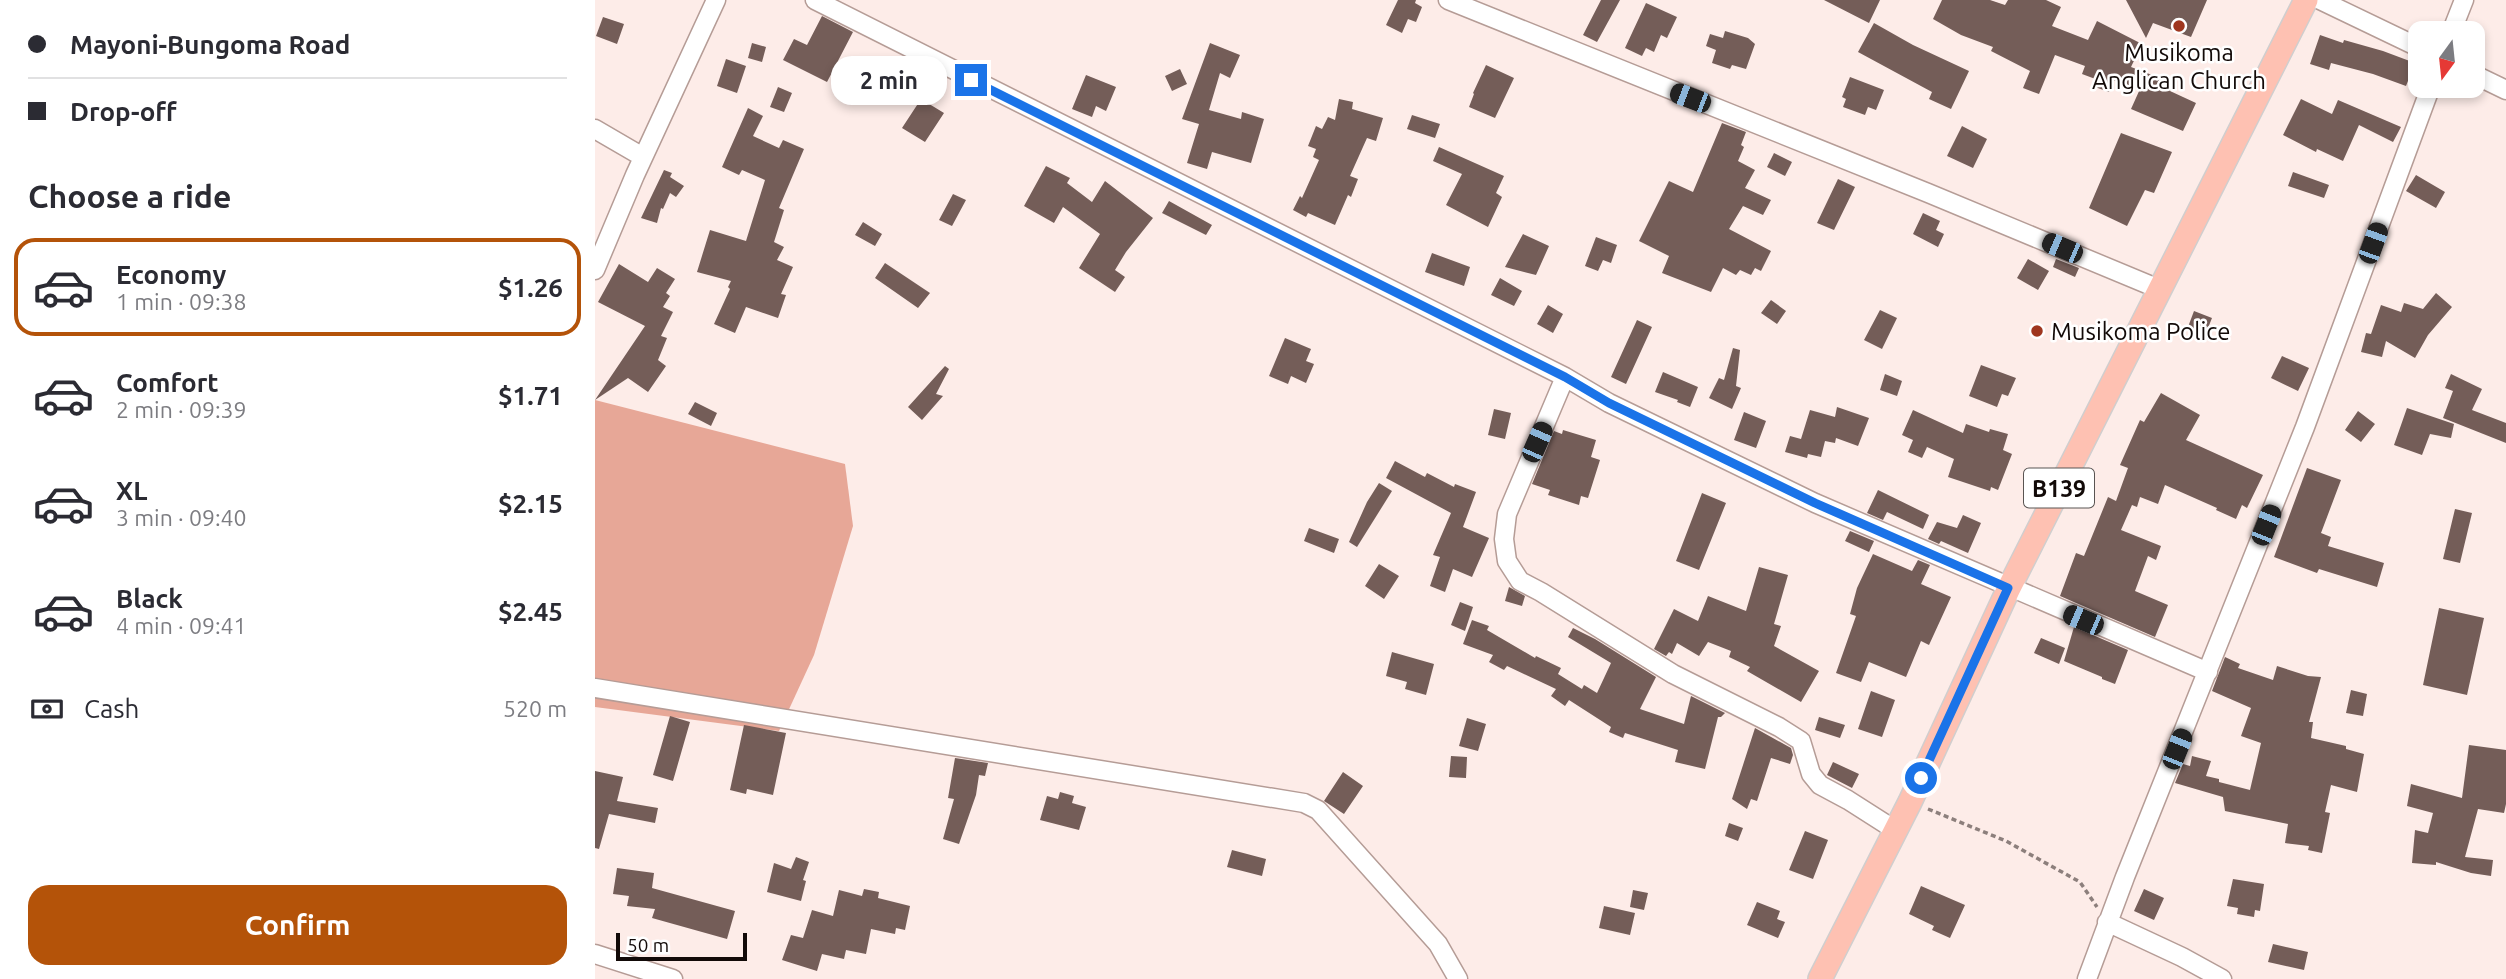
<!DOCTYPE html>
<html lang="en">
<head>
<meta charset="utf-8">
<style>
	:root { --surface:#fff; --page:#f7f7f7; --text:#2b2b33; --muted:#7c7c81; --line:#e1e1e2; --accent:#b45309 }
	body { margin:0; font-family:Ubuntu,sans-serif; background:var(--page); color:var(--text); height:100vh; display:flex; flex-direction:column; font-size:26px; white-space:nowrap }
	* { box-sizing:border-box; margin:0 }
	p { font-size:23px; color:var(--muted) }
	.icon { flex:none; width:38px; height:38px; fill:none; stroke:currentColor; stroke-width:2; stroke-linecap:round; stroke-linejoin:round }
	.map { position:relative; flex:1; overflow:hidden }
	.drawer { display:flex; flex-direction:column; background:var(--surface); width:595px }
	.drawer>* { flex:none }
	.hud { display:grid; align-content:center; height:154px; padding:0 28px; background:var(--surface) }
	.needle { width:46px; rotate:195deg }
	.tools { position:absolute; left:1813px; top:21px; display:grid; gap:14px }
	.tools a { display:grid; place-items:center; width:77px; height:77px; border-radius:14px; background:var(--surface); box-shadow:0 4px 10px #0003; font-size:35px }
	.scale { position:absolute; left:21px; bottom:18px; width:131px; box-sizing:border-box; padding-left:7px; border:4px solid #120a08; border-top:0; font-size:19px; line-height:24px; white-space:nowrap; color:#120a08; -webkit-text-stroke:5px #fff; paint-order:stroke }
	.end { position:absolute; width:32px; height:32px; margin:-16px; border:9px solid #1a73e8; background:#fff; box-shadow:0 0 0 4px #fff }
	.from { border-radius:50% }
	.bubble { position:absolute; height:49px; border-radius:21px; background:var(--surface); box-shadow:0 4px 10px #0003; font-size:23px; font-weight:700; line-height:49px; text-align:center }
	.car { position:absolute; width:21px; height:42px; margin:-21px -10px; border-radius:9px; box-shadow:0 0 5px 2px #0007; background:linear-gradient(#222 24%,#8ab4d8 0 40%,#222 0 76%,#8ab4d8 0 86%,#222 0) }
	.hud b { display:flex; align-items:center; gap:24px; height:66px; font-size:26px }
	.hud b+b { border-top:2px solid var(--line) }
	.hud i { width:18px; height:18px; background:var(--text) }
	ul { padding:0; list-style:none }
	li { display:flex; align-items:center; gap:21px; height:98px; margin:0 14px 10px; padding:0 14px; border:4px solid transparent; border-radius:21px }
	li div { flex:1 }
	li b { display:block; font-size:26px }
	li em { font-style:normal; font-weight:700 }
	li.active { border-color:var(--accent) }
	li>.icon { width:63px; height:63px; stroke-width:1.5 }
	h2 { padding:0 28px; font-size:32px; line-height:84px }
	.pay { display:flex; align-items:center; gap:18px; height:77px; padding:0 28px; font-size:26px }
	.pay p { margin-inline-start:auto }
	.button { display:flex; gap:14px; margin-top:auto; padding:14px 28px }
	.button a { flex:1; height:80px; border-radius:21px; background:var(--accent); color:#fff; font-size:28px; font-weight:700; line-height:80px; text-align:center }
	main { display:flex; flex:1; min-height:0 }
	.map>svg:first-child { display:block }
</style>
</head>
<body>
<main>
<section class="drawer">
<div class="hud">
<b><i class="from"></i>Mayoni-Bungoma Road</b>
<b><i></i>Drop-off</b>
</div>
<h2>Choose a ride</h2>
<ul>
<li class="active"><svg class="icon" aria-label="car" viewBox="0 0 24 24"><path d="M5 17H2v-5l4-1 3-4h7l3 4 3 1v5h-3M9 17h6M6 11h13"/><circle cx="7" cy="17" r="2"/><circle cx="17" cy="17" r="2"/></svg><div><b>Economy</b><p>1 min · 09:38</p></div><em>$1.26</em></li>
<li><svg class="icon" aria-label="car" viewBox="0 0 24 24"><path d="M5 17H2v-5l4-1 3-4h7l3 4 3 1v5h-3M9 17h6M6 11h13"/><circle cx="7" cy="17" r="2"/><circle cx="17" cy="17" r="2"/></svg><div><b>Comfort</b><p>2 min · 09:39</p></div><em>$1.71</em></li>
<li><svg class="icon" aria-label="car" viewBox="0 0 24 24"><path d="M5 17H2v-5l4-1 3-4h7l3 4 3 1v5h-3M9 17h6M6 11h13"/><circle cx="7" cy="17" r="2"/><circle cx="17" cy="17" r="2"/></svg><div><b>XL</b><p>3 min · 09:40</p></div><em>$2.15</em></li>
<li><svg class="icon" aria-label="car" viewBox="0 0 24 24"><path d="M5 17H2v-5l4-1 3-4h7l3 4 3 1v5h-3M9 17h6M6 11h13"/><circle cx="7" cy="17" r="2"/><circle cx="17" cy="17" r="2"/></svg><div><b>Black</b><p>4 min · 09:41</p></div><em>$2.45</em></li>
</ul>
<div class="pay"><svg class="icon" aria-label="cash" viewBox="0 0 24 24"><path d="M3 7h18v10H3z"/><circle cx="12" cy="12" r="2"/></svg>Cash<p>520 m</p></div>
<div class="button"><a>Confirm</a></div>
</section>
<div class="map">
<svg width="1911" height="979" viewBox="0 0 1911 979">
	<rect width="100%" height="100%" fill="#fdece8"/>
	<!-- forest -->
	<path fill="#e7a797" d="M 0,400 L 250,464 L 258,526 L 219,655 L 184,731 L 0,707 Z"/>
	<!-- building -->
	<path fill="#745d58" d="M 803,0 L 821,0 L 820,3 L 827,7 L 821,22 L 813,19 L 807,33 L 791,25 Z
		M 1006,0 L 1025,0 L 1002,42 L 988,35 Z
		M 1229,0 L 1285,0 L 1274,23 Z
		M 1347,0 L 1395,0 L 1410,5 L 1413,0 L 1451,0 L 1466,7 L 1457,26 L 1493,40 L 1502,21 L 1547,44 L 1536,67 L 1578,83 L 1575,91 L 1601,103 L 1588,131 L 1536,109 L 1545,89 L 1518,80 L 1514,92 L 1500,87 L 1503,80 L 1487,74 L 1490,66 L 1460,55 L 1444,94 L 1428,88 L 1435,71 L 1396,51 L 1398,47 L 1366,35 L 1338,19 Z
		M 1531,0 L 1612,0 L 1596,37 L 1558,23 L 1551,38 Z
		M 1051,3 L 1082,17 L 1072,38 L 1066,35 L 1059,52 L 1051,48 L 1047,56 L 1030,48 Z
		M 227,16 L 258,32 L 232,82 L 188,60 L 199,39 L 212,45 Z
		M 8,17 L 29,24 L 22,44 L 1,36 Z
		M 1279,23 L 1318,45 L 1374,71 L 1356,109 L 1334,99 L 1337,92 L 1263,52 Z
		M 1130,31 L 1153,38 L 1160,44 L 1151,69 L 1137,65 L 1135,69 L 1117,63 L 1121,50 L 1111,46 L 1115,34 L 1128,38 Z
		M 1725,35 L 1748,43 L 1749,40 L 1788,51 L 1820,63 L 1811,86 L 1778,74 L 1736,63 L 1734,70 L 1715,64 Z
		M 157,43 L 171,47 L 167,62 L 153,58 Z
		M 615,43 L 645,55 L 635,78 L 625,73 L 614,110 L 646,119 L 647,112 L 669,119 L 656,163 L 617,152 L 612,169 L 592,163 L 604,124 L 587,119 Z
		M 131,59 L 151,66 L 142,93 L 122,86 Z
		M 891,65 L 919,78 L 900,118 L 874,107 L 879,94 L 878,93 Z
		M 295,67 L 304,77 L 291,87 L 282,76 Z
		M 585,69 L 592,84 L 577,91 L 570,76 Z
		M 491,75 L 521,87 L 511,111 L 501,106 L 497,117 L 477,109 Z
		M 1255,77 L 1289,90 L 1281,110 L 1273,107 L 1270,115 L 1248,107 L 1251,99 L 1247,97 Z
		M 183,87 L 197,93 L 189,112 L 175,107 Z
		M 326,99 L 349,113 L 330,142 L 307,128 Z
		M 744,99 L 758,102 L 757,109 L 788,118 L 781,141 L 772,138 L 755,176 L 763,179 L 756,197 L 753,195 L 740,225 L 713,213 L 711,217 L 698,210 L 705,196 L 707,198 L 724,160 L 718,157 L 721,149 L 713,146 L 721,126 L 727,129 L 733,117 L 740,120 Z
		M 1706,99 L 1737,114 L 1743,100 L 1806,127 L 1798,142 L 1764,125 L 1748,161 L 1722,149 L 1721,152 L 1688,135 Z
		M 153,108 L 168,116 L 158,136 L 184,148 L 188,140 L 209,149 L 184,208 L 189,210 L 179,242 L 189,247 L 182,260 L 198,267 L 186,294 L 191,295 L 183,318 L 151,307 L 140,333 L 119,324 L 135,289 L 133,287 L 136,281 L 102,272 L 115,230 L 151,241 L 170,180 L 147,170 L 144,175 L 127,167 Z
		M 817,115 L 845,124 L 840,138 L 812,129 Z
		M 1127,123 L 1151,132 L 1146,145 L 1149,147 L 1143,161 L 1160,170 L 1150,188 L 1176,200 L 1168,215 L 1148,206 L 1134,229 L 1176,251 L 1166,271 L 1160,268 L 1156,275 L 1145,270 L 1141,275 L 1128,268 L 1116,292 L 1067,273 L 1074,256 L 1044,241 L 1074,181 L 1098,192 Z
		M 1367,126 L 1392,139 L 1378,168 L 1352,156 Z
		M 1526,133 L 1577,152 L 1559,193 L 1550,190 L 1532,226 L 1494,208 Z
		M 844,147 L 909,176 L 901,193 L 907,197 L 893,227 L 851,205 L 867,174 L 838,161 Z
		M 1179,153 L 1197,162 L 1190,176 L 1172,167 Z
		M 451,166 L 475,178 L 472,183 L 497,202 L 510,181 L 558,218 L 531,252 L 520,270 L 530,277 L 520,292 L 484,268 L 505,234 L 468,207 L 459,223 L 429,206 Z
		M 69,170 L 77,173 L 75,177 L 89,186 L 81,197 L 75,193 L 68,209 L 66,208 L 62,223 L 46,218 Z
		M 1698,172 L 1734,185 L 1729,198 L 1693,186 Z
		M 1821,175 L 1850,192 L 1841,208 L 1811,191 Z
		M 1243,179 L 1260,187 L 1239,230 L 1222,223 Z
		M 358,194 L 371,200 L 357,226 L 344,220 Z
		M 574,201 L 617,225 L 611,235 L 567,213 Z
		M 1328,213 L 1345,221 L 1341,230 L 1349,234 L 1343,247 L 1318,234 Z
		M 268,222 L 287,234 L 280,246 L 260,235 Z
		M 928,234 L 954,246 L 941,275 L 910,267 Z
		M 1001,237 L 1022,245 L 1016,263 L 1008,260 L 1003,271 L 990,266 Z
		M 837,253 L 875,267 L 869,286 L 830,272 Z
		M 1433,259 L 1454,271 L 1443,290 L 1422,278 Z
		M 1461,259 L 1484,268 L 1480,277 L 1458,267 Z
		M 290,263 L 335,293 L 323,308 L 280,278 Z
		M 24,264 L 53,282 L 62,268 L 80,279 L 71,293 L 75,296 L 68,307 L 78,312 L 66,336 L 72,338 L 63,360 L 71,366 L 53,392 L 33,378 L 0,400 L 50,326 L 3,302 Z
		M 905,278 L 927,291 L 919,306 L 896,295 Z
		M 1841,293 L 1857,307 L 1833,335 L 1820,358 L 1791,341 L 1787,357 L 1766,352 L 1771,333 L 1776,334 L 1786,305 L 1806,312 L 1809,303 L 1828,309 Z
		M 1176,300 L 1191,311 L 1182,324 L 1166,313 Z
		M 953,305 L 968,314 L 958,333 L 942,324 Z
		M 1285,310 L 1302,318 L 1287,349 L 1269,340 Z
		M 1599,311 L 1617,318 L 1611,333 L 1593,327 Z
		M 1042,320 L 1057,327 L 1031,384 L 1016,377 Z
		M 690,338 L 716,349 L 711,361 L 719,364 L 711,383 L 696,376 L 693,384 L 674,376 Z
		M 1138,348 L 1145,350 L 1141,386 L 1146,388 L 1137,409 L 1114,398 L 1124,378 L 1129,380 Z
		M 1687,356 L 1714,368 L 1703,391 L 1676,378 Z
		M 1386,365 L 1421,378 L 1413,396 L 1407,394 L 1402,407 L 1374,396 Z
		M 350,366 L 354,369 L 341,394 L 348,396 L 327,420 L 313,407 Z
		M 1068,372 L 1103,387 L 1095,407 L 1082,402 L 1083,400 L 1060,392 Z
		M 1290,374 L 1307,381 L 1302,396 L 1285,390 Z
		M 1856,374 L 1887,389 L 1877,410 L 1911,423 L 1911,443 L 1848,418 L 1858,391 L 1850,388 Z
		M 1566,393 L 1605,415 L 1591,440 L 1668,475 L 1652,508 L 1647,505 L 1641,519 L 1621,510 L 1622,508 L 1570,485 L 1563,504 L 1545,497 L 1542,507 L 1537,505 L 1526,530 L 1566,546 L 1561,560 L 1553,556 L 1540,591 L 1573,605 L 1560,637 L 1465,596 L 1481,553 L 1489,556 L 1513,497 L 1521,501 L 1533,468 L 1525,465 L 1545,420 L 1549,422 Z
		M 100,402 L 122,413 L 116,426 L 93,414 Z
		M 1242,407 L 1274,418 L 1263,446 L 1241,438 L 1240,443 L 1230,441 L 1226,457 L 1213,454 L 1212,458 L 1190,452 L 1195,436 L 1206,439 L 1215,410 L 1240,417 Z
		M 1812,408 L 1859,424 L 1856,438 L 1835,434 L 1827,455 L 1799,445 Z
		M 899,409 L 916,413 L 910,439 L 893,435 Z
		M 1318,410 L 1368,433 L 1371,424 L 1394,432 L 1395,429 L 1413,434 L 1408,450 L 1417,454 L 1403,490 L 1396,487 L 1395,491 L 1353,477 L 1359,459 L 1332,447 L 1327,458 L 1313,452 L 1318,440 L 1307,435 Z
		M 1763,411 L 1780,424 L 1766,442 L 1750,430 Z
		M 1149,412 L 1171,421 L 1161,448 L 1139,440 Z
		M 968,430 L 1001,440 L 996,457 L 1005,460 L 993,498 L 986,496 L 984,505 L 953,495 L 955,490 L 937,484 L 959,431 L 967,434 Z
		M 800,461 L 830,477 L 832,473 L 859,487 L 860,484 L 881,492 L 868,527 L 894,538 L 877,577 L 858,569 L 850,592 L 835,586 L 845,557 L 838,555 L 856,513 L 791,478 Z
		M 1712,468 L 1746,480 L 1726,533 L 1736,537 L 1733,546 L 1789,563 L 1782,587 L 1724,569 L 1722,573 L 1679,557 Z
		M 784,483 L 797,491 L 762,547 L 754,542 L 772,502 Z
		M 1283,490 L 1334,515 L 1328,529 L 1292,512 L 1288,520 L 1272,513 Z
		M 1107,493 L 1131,503 L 1104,570 L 1081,561 Z
		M 1860,509 L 1877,513 L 1865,563 L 1848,559 Z
		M 1368,515 L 1386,523 L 1373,553 L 1346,541 L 1344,544 L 1333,539 L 1342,522 L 1362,528 Z
		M 714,528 L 744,539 L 739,553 L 709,541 Z
		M 1255,531 L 1279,541 L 1274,552 L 1250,541 Z
		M 1278,554 L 1317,571 L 1323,560 L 1335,565 L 1326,584 L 1356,597 L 1334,645 L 1326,641 L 1311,677 L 1274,662 L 1266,682 L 1241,673 L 1261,616 L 1255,614 L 1262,588 Z
		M 784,564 L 804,576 L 789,599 L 770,586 Z
		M 1164,567 L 1193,575 L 1179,624 L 1186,626 L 1179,646 L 1224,671 L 1206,702 L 1152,671 L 1155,667 L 1134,657 L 1136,651 L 1113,642 L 1104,656 L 1082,643 L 1077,654 L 1074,652 L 1071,656 L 1059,649 L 1079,609 L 1103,621 L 1113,596 L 1151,611 Z
		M 914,587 L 930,596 L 927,606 L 910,601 Z
		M 865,602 L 878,607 L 870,631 L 856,625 Z
		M 1844,608 L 1889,618 L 1872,695 L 1828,685 Z
		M 877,620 L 894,626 L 892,630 L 940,658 L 941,656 L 966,668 L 963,674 L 987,689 L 989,685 L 1002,693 L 1016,663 L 973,637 L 978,628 L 1000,639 L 1061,677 L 1045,709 L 1089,724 L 1096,696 L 1130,713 L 1126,717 L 1123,717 L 1110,769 L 1080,762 L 1083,750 L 1030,733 L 1028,738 L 1014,732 L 1016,727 L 974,700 L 970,706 L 956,696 L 961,689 L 912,666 L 909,670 L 894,662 L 898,655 L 868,644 Z
		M 1479,627 L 1533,650 L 1520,684 L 1507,679 L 1507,677 L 1469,661 Z
		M 1446,638 L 1470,648 L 1464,664 L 1439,653 Z
		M 797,652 L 839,664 L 831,695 L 810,689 L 812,682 L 791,676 Z
		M 1630,657 L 1645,664 L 1643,668 L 1678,680 L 1682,666 L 1713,676 L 1726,677 L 1714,722 L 1718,722 L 1716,738 L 1751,746 L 1751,749 L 1769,754 L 1762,792 L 1736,785 L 1730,812 L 1735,813 L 1727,853 L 1713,850 L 1714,846 L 1690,843 L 1693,824 L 1630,811 L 1628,797 L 1580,783 L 1588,764 L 1595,766 L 1597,756 L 1616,761 L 1611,776 L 1624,779 L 1624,782 L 1655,790 L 1666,743 L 1646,736 L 1656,708 L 1617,691 Z
		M 1756,690 L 1772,694 L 1768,716 L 1751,713 Z
		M 1276,691 L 1300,700 L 1287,737 L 1263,729 Z
		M 75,716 L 95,722 L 78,781 L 58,775 Z
		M 1224,717 L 1250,725 L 1245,738 L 1220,730 Z
		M 872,718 L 891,724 L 883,751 L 864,746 Z
		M 149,725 L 191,733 L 178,795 L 152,789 L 151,794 L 135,790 Z
		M 1160,728 L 1196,748 L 1198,755 L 1195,764 L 1176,758 L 1162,801 L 1156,799 L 1152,809 L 1137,799 Z
		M 1874,745 L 1911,750 L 1911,804 L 1909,813 L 1883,809 L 1870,857 L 1898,860 L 1896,876 L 1876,873 L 1841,862 L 1841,865 L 1817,863 L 1820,830 L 1833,833 L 1838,813 L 1812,806 L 1816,784 L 1867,798 Z
		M 856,756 L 872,757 L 871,778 L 854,777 Z
		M 360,758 L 393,763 L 390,776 L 384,775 L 381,795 L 364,844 L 348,839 L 359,799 L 353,798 Z
		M 1238,762 L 1264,774 L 1257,788 L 1232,775 Z
		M 0,771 L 28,777 L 22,801 L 63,808 L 60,823 L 14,814 L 4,849 L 0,848 Z
		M 748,772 L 768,786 L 749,814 L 729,801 Z
		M 465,792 L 479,796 L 477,803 L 491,807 L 484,830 L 445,820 L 452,796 L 463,799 Z
		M 1134,823 L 1148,828 L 1143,841 L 1130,836 Z
		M 1210,831 L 1233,840 L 1218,879 L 1194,870 Z
		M 637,850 L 671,859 L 667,876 L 632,867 Z
		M 201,857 L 214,862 L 208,880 L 211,881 L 206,901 L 172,892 L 179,863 L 196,869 Z
		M 22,868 L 59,873 L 57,888 L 140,911 L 132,939 L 57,918 L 60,909 L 32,906 L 34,896 L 18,894 Z
		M 1638,879 L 1669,884 L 1665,911 L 1660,910 L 1659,917 L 1642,914 L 1643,908 L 1632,906 Z
		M 1326,886 L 1370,905 L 1355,938 L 1337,930 L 1339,926 L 1314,914 Z
		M 269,889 L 284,892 L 283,898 L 315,906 L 310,930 L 301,928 L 300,934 L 276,929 L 271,954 L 251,950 L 249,959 L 227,954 L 222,971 L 187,960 L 196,935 L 208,938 L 217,910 L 238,916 L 244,890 L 267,896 Z
		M 1549,889 L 1569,898 L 1559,920 L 1539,911 Z
		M 1038,890 L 1053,893 L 1049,910 L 1035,907 Z
		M 1162,902 L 1185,911 L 1182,919 L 1190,922 L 1183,938 L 1152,925 Z
		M 1009,906 L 1040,913 L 1035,935 L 1004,928 Z
		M 1678,944 L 1713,952 L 1709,970 L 1673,962 Z"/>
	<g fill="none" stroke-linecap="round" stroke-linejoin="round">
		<defs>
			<path id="minor" d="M 220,0 L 970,377 L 1014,403 L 1220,503 L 1613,672
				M 853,0 L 1333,193 L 1564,289
				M 1725,0 L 1825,48
				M 1856,33 L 1869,0
				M 1878,74 L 1911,90
				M 0,129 L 48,157
				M 0,270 L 40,175 L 121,0
				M 970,377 L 912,514 L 909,539 L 912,561 L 925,581 L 946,592 L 1078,674 L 1184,727 L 1206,741 L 1216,774 L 1225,785 L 1253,800 L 1300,830
				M 0,688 L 709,803 L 723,810 L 843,944 L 863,979
				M 1512,922 L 1587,957 L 1627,979
				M 0,954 L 78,979
				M 1492,979 L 1530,877 L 1710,427 L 1836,86"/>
			<path id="major" d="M 1225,979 L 1315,802 L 1414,588 L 1711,0"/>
		</defs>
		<!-- minor casing -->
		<use href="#minor" stroke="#b59c96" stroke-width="21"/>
		<!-- major casing -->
		<use href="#major" stroke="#d0cece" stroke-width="26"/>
		<!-- path -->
		<path stroke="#8c7f7c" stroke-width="3.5" stroke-dasharray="5 3.5" stroke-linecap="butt" d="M 1333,809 L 1411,841 L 1485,882 L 1502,907"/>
		<!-- minor -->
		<use href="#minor" stroke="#fff" stroke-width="18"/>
		<!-- major -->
		<use href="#major" stroke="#fec1b2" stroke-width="23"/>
	</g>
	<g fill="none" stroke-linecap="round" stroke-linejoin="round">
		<!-- route -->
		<path stroke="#1a73e8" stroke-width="9" d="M 376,80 L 970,377 L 1014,403 L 1220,503 L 1413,588 L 1326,778"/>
	</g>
	<!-- markers -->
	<g fill="#9f361f" stroke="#fff" stroke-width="2.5">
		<circle cx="1584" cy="26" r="7"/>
		<circle cx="1442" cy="331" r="7"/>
	</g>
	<g text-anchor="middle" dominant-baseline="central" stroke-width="5" stroke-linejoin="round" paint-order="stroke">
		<!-- shield labels -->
		<rect fill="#fff" stroke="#595452" stroke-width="2" x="1429" y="468.5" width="70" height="39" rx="5"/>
		<g font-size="23" font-weight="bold" fill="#120a08">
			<text x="1464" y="488">B139</text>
		</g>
		<!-- poi labels -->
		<g font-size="24" fill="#120a08" stroke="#fff">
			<text x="1584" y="52">Musikoma<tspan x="1584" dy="28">Anglican Church</tspan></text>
			<text x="1456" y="331" text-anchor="start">Musikoma Police</text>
		</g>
	</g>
</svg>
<div class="tools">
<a><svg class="needle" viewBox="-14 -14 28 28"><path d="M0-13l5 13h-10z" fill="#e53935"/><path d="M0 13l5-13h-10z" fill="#7c7c81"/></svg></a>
</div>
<div class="scale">50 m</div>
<i class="end from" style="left:1326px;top:778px"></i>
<i class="end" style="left:376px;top:80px"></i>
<div class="bubble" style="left:236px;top:56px;width:116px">2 min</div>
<i class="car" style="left:1095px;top:98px;rotate:291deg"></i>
<i class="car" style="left:1778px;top:243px;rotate:20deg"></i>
<i class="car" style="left:1467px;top:248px;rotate:293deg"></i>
<i class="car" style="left:942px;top:442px;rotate:24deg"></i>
<i class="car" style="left:1671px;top:525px;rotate:22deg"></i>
<i class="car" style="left:1488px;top:620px;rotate:293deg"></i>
<i class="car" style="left:1582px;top:749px;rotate:22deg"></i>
</div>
</main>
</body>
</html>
